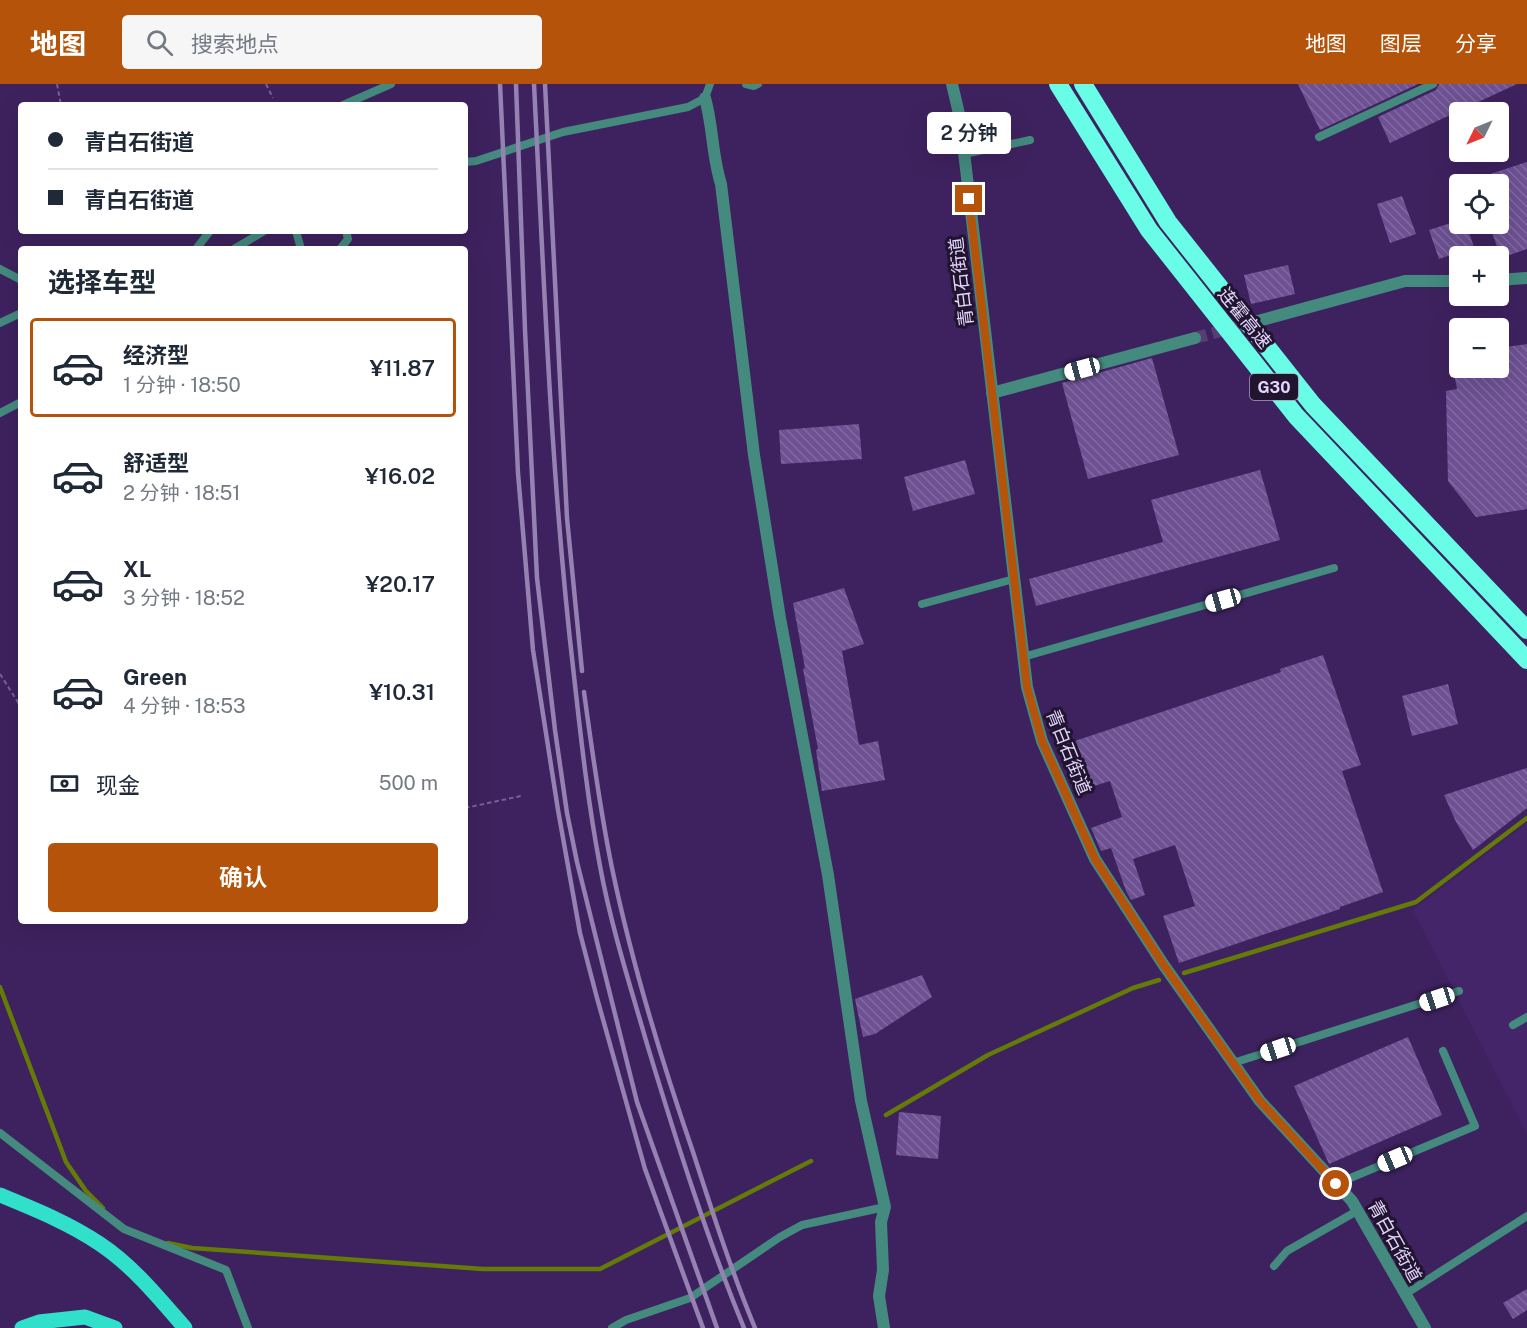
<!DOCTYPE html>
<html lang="zh">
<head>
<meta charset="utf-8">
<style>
	:root { --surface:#fff; --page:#f6f6f7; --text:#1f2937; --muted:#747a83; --line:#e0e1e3; --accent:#b45309 }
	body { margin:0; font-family:"Public Sans","Noto Sans SC",sans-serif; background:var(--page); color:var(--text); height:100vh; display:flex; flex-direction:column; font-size:22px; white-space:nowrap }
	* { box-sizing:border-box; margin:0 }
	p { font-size:20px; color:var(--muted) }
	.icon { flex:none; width:33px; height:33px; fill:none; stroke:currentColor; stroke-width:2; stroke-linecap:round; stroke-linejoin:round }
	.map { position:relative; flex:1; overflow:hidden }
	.details { position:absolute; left:18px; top:162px; width:450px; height:678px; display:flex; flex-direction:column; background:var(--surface); border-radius:6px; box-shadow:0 6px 24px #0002 }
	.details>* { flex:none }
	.hud { position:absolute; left:18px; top:18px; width:450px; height:132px; border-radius:6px; box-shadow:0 6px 24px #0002; display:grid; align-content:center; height:132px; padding:0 30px; background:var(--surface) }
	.needle { width:39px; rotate:227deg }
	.tools { position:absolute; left:1449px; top:18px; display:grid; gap:12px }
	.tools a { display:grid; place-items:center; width:60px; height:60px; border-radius:6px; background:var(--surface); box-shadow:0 6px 24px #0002; font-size:30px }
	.end { position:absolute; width:27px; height:27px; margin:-14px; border:8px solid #b45309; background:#fff; box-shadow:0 0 0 3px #fff }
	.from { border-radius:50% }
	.bubble { position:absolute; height:42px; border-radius:6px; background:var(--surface); box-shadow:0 6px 24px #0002; font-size:20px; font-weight:600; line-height:42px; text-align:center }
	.car { position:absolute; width:18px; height:36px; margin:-18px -9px; border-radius:8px; box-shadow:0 0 4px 2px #0007; background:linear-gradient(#fff 24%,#345 0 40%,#fff 0 76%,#345 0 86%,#fff 0) }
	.hud b { display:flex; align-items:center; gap:21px; height:57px; font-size:22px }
	.hud b+b { border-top:2px solid var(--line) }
	.hud i { width:15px; height:15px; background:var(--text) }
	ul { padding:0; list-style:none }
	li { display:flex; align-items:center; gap:18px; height:99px; margin:0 12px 9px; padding:0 18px; border:3px solid transparent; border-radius:6px }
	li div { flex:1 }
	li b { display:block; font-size:22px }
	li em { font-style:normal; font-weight:600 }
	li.active { border-color:var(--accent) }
	li>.icon { width:54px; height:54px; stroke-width:1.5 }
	h2 { padding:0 30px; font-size:27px; line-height:72px }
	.pay { display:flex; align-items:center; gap:15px; height:66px; padding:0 30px; font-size:22px }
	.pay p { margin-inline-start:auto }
	.action { display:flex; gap:12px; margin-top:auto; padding:12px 30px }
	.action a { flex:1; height:69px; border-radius:6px; background:var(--accent); color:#fff; font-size:24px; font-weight:600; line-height:69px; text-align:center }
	header { display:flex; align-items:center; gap:36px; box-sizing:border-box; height:84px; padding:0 30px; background:var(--accent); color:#fff }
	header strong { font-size:28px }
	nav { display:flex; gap:33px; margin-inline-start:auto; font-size:21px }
	.search { width:420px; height:54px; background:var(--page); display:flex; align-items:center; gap:15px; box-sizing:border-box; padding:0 21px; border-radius:6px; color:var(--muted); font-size:22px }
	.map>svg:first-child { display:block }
</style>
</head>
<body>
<header>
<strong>地图</strong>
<div class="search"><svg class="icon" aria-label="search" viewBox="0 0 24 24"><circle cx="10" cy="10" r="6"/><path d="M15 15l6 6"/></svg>搜索地点</div>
<nav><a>地图</a><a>图层</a><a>分享</a></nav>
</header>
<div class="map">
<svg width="1527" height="1244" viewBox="0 0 1527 1244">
	<defs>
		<pattern id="building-back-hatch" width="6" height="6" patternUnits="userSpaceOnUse" patternTransform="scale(1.5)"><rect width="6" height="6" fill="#6d5193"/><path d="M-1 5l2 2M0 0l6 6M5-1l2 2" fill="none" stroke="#8269a3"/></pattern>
	</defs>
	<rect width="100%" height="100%" fill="#3e225f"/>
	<!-- built -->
	<path fill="#45256a" d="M 1527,739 L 1527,1050 L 1413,826 Z"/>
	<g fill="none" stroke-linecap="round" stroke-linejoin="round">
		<!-- stream -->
		<path stroke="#647b07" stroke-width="4.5" d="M 1184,889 L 1416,818 L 1527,734
			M 0,903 L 66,1078 L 86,1107 L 103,1124
			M 886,1031 L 988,971 L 1133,904 L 1159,896
			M 168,1159 L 192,1164 L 483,1185 L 600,1185 L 811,1077"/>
	</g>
	<!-- building -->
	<path fill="url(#building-back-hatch)" d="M 1298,0 L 1418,0 L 1320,46 Z
		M 1439,0 L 1517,0 L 1390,59 L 1378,33 L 1436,6 Z
		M 1527,78 L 1527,165 L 1501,174 L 1489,140 L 1498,140 L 1498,100 L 1466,100 L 1466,98 Z
		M 1402,112 L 1416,150 L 1390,159 L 1377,120 Z
		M 1460,136 L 1460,140 L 1466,140 L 1474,163 L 1439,175 L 1429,146 Z
		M 1288,181 L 1295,210 L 1251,220 L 1244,191 Z
		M 1527,260 L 1527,425 L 1476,433 L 1448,397 L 1446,307 L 1457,305 L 1453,284 L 1498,284 L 1498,264 Z
		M 1152,274 L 1179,371 L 1088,395 L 1062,299 Z
		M 859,340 L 862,375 L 781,380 L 779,346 Z
		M 965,376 L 975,410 L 913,427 L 904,393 Z
		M 1260,386 L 1280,456 L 1036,522 L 1029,495 L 1163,458 L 1151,416 Z
		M 844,504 L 864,560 L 842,567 L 859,661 L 878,657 L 885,696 L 822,707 L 816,666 L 818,665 L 803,585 L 805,584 L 793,519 Z
		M 1323,571 L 1361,681 L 1342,687 L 1383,808 L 1340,823 L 1340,825 L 1179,879 L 1163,832 L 1195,822 L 1175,761 L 1133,775 L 1145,811 L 1131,816 L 1126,807 L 1111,764 L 1101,767 L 1091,744 L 1122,733 L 1110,697 L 1075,708 L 1060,662 L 1281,588 L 1280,585 Z
		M 1448,600 L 1458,640 L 1412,652 L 1402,612 Z
		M 1527,684 L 1527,724 L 1473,766 L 1456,738 L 1444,711 Z
		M 922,891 L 932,913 L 875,950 L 863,953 L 855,915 Z
		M 1408,953 L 1442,1031 L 1329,1080 L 1294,1002 Z
		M 899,1028 L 941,1032 L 938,1075 L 896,1071 Z
		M 1527,1205 L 1527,1226 L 1513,1235 L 1503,1219 Z"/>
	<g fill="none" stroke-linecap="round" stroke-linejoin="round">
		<!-- minor-tunnel -->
		<path stroke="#573d76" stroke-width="12" stroke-dasharray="12 6" stroke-linecap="butt" d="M 1195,254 L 1254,238"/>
		<!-- path -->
		<path stroke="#776095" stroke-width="2" stroke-dasharray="4.5 3" stroke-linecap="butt" d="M 57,0 L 61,21
			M 266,0 L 273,14
			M 0,590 L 21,623
			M 465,724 L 521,712"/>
		<!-- service -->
		<path stroke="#448a7f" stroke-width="8" d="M 746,0 L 754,2 L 758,0
			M 343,21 L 391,0
			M 1319,53 L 1433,0
			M 964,70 L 1030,56
			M 465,78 L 476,77 L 563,48 L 688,23 L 705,14 L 710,0
			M 296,147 L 301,165
			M 196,165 L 210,147
			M 234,165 L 264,147
			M 340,165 L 348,155 L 346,147
			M 0,185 L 21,196
			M 0,239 L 21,229
			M 0,329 L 21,318
			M 922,520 L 1014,495
			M 1023,573 L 1334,484
			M 1513,941 L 1527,933
			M 1233,979 L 1459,907
			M 0,1049 L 124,1145 L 226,1186 L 248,1244
			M 1336,1100 L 1475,1042 L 1443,967
			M 1274,1182 L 1287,1167 L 1357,1127
			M 1404,1211 L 1527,1132
			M 612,1244 L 626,1236 L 690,1214 L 780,1153 L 802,1141 L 885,1123"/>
		<!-- minor -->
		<path stroke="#448a7f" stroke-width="12" d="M 705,14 C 713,42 712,72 721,100 L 754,371 L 780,534 L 828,791 L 861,1017 L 885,1123 L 881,1138 L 883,1186 L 879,1212 L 884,1244
			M 1498,196 L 1527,194
			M 1258,237 L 1405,197 L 1460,197
			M 992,309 L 1195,254"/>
		<!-- tertiary -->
		<path stroke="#448a7f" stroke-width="12" d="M 952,0 L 960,34 L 1027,603 L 1042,657 L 1095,775 L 1163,880 L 1260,1017 L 1352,1117 L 1425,1244"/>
		<!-- primary -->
		<path stroke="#30e0ca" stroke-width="15" d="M 0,1111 C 34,1125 69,1139 100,1160 C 133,1182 159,1214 185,1244
			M 22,1244 L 39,1238 L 85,1233 L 115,1244"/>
		<!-- motorway -->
		<path stroke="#69fce6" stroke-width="18" d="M 1058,0 L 1149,146 L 1296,332 L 1527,576
			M 1083,0 L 1168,138 L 1313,321 L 1527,546"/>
		<!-- rail -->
		<path stroke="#9581b2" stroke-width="4.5" d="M 500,0 L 518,389 L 533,566 L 558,726 L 580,849 L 597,914 L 645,1085 L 703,1244
			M 516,0 L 525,246 L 537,494 L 555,646 L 567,729 L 577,778 L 637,1018 L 717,1244
			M 534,0 C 544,197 551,395 574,592 C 581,655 588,719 600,782 C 611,842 630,901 647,960 C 676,1056 706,1152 744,1244
			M 545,0 L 567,434 L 582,587
			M 584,608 C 592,667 600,726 612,784 C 632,880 661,975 693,1068 C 712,1127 731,1186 755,1244"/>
	</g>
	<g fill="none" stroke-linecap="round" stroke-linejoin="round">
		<!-- route -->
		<path stroke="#b45309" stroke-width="8" d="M 969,115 L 1027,603 L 1042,657 L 1095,775 L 1163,880 L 1260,1017 L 1336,1100"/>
	</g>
	<g text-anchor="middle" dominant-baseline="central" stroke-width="6" stroke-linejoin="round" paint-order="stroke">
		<!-- shield labels -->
		<rect fill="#20142f" stroke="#a89bbe" stroke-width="1.5" x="1250" y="290" width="48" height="26" rx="4.5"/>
		<g font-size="16" font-weight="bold" fill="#e3d5fb">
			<text x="1274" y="303">G30</text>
		</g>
		<!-- street labels -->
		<g font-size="18" fill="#e3d5fb" stroke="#20142f">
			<text transform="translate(961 198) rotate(-97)">青白石街道</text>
			<text transform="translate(1245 234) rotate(51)">连霍高速</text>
			<text transform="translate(1069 668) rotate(68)">青白石街道</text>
			<text transform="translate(1395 1157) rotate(61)">青白石街道</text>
		</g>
	</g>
</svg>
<div class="tools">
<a><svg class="needle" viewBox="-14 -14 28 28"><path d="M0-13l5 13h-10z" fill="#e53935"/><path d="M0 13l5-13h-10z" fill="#747a83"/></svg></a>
<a><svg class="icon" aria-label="locate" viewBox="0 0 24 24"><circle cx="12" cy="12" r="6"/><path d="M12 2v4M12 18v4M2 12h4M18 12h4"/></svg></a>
<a>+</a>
<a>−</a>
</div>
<i class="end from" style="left:1336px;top:1100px"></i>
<i class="end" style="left:969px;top:115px"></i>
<div class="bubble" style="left:927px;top:28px;width:84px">2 分钟</div>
<i class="car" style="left:1082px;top:285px;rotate:255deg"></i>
<i class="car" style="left:1223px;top:516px;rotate:254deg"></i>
<i class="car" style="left:1437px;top:915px;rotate:252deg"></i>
<i class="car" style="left:1278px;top:965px;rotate:252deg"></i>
<i class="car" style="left:1395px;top:1075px;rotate:247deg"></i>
<div class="hud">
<b><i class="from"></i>青白石街道</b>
<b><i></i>青白石街道</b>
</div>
<section class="details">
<h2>选择车型</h2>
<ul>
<li class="active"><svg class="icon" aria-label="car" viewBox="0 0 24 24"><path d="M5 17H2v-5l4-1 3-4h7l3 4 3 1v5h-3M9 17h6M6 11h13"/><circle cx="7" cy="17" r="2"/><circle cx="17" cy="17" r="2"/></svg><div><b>经济型</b><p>1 分钟 · 18:50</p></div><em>¥11.87</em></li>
<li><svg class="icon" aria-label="car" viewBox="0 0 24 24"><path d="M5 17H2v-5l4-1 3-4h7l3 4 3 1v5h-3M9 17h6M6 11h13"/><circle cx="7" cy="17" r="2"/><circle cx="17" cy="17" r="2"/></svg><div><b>舒适型</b><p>2 分钟 · 18:51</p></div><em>¥16.02</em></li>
<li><svg class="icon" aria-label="car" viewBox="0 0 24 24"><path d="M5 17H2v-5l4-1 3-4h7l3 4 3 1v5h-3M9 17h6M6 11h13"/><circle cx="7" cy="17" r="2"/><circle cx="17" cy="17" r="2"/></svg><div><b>XL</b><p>3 分钟 · 18:52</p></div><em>¥20.17</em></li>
<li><svg class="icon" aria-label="car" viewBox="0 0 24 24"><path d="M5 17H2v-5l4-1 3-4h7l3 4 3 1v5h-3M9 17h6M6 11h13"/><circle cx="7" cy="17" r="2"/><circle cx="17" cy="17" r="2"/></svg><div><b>Green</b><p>4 分钟 · 18:53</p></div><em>¥10.31</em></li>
</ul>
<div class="pay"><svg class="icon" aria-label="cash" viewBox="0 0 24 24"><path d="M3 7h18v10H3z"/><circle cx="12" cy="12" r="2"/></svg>现金<p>500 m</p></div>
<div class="action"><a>确认</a></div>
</section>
</div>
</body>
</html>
